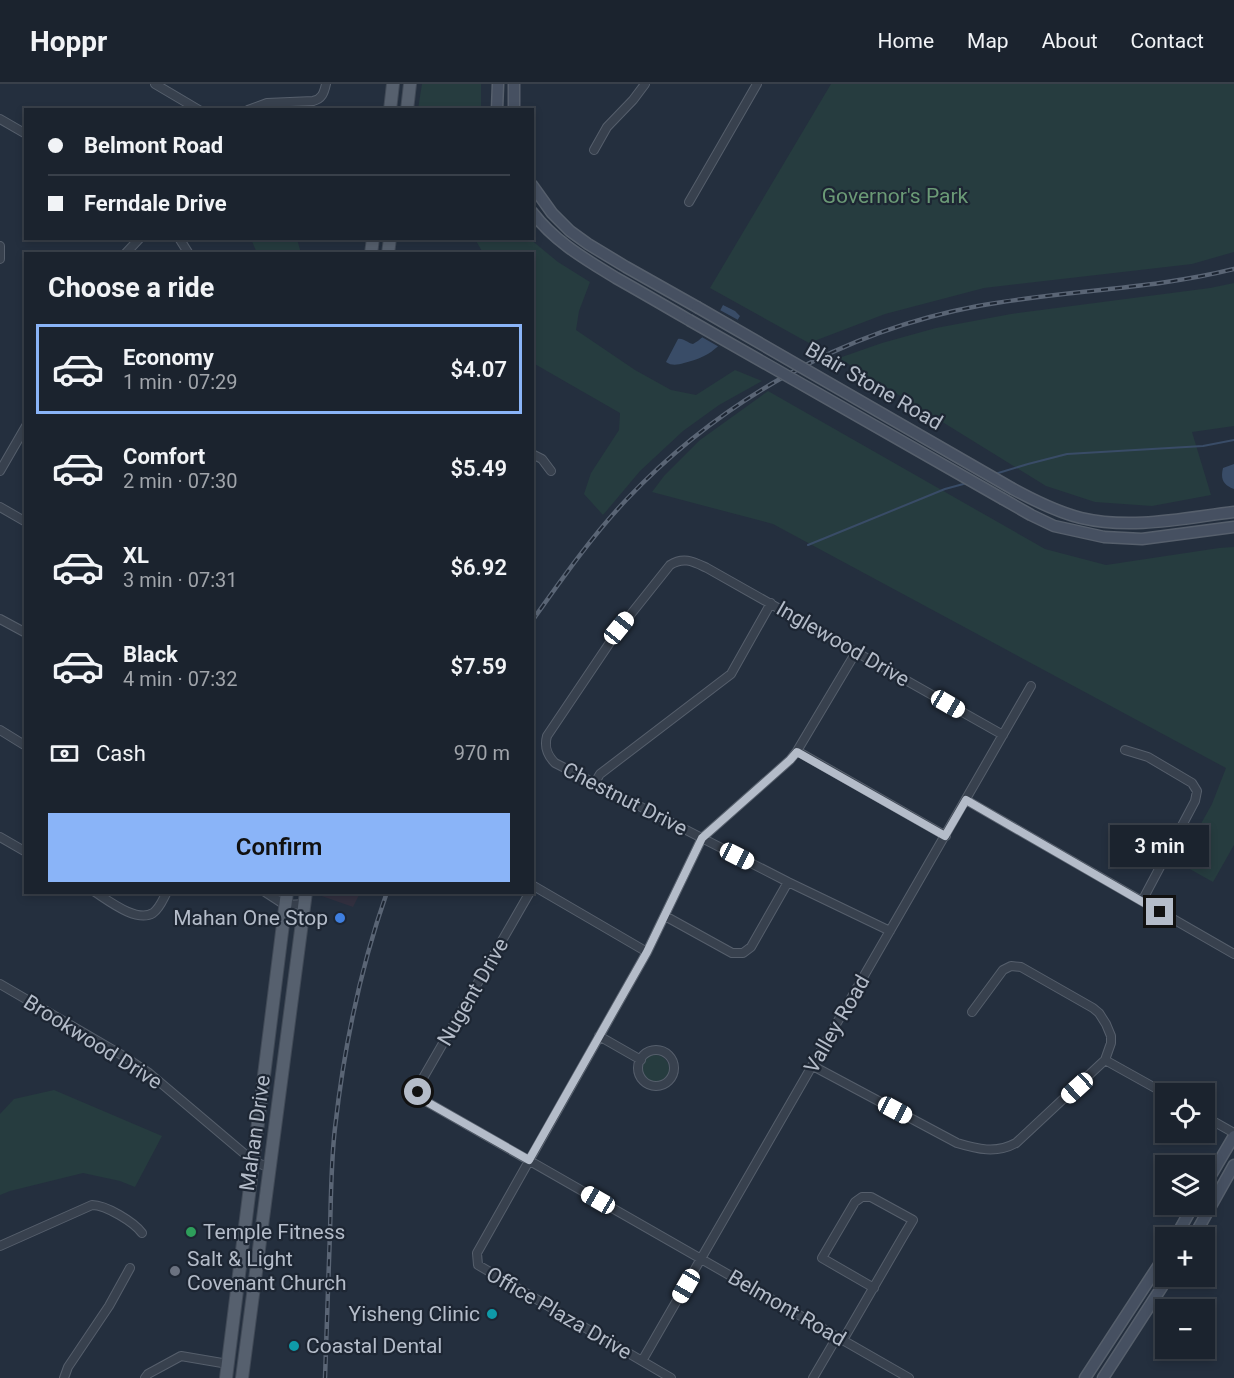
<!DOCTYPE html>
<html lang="en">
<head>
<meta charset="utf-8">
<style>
	:root { --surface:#1b232e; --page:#242b36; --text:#f1f3f6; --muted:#a0a4aa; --line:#39404a; --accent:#8ab4f8 }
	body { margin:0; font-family:Roboto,sans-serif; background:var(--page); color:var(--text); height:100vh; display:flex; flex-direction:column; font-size:22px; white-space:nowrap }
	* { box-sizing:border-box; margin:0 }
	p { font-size:20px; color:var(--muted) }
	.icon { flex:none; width:33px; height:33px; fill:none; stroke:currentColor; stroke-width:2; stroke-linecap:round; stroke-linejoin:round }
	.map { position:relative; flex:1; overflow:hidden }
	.panel { position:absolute; left:24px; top:168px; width:510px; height:642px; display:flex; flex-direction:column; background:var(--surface); border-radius:0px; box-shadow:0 3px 9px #0003,0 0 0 2px var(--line) }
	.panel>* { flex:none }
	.hud { position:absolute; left:24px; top:24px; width:510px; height:132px; border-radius:0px; box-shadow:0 3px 9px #0003,0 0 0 2px var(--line); display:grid; align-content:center; height:132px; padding:0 24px; background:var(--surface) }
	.fabs { position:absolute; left:1155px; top:999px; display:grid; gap:12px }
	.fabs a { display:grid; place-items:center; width:60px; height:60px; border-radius:0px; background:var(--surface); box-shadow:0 3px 9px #0003,0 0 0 2px var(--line); font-size:30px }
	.end { position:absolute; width:27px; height:27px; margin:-14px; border:8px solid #b4bcc9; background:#111; box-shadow:0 0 0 3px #111 }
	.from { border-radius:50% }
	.bubble { position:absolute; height:42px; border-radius:0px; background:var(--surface); box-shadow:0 3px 9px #0003,0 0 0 2px var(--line); font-size:20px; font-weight:600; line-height:42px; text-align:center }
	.car { position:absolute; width:18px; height:36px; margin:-18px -9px; border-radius:8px; box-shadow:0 0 4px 2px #0007; background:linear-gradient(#fff 24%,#345 0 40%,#fff 0 76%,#345 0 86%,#fff 0) }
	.hud b { display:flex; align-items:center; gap:21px; height:57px; font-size:22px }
	.hud b+b { border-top:2px solid var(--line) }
	.hud i { width:15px; height:15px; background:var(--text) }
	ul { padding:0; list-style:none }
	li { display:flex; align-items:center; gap:18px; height:90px; margin:0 12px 9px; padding:0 12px; border:3px solid transparent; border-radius:0px }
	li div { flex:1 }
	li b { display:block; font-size:22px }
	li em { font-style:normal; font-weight:600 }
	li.current { border-color:var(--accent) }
	li>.icon { width:54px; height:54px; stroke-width:1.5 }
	h2 { padding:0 24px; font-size:27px; line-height:72px }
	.pay { display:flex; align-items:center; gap:15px; height:66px; padding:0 24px; font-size:22px }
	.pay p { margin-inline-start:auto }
	.primary-button { display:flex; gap:12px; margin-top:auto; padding:12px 24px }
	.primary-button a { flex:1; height:69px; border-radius:0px; background:var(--accent); color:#111; font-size:24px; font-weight:600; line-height:69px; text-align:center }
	header { display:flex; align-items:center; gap:36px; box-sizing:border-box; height:84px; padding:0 30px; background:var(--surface); border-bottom:2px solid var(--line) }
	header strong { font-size:28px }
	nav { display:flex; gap:33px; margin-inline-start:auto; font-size:21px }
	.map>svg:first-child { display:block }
</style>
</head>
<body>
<header>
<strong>Hoppr</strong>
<nav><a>Home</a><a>Map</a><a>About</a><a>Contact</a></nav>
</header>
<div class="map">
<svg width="1234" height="1294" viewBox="0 0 1234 1294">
	<rect width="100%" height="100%" fill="#242f3e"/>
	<!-- medical -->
	<path fill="#32303f" d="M 313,809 L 360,808 L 360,809 L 353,823 Z"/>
	<!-- green -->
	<path fill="#263c3f" d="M 422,0 L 481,0 L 481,25 L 418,25 Z
		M 831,0 L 1234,0 L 1234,168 L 1192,180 L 984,204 L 885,230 L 809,259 L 710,204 Z
		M 251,155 L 297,155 L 301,169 L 257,169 Z
		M 475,155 L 530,155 L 558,178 L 590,198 L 579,227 L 576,246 L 635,286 L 671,306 L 696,311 L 735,286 L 762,297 L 719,321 L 683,347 L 640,387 L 603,431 L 584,410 L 591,389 L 619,346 L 620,329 L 533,279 L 532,170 L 483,169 Z
		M 1234,199 L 1234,342 L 1192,348 L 1211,411 L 1152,422 L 1095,418 L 1046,402 L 839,274 L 882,259 L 936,244 L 1011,230 L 1210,204 Z
		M 768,307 L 1045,465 L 1106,481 L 1219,464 L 1234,463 L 1234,761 L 1213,798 L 1179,779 L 1212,720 L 1226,684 L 773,440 L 652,408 L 664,392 L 700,356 Z
		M641 985a14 14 0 1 1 28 0a14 14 0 1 1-28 0Z
		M 54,1006 L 162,1052 L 135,1103 L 120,1097 L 83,1089 L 10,1107 L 0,1111 L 0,1030 L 14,1015 Z"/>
	<!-- water -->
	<path fill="#394c67" d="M 723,221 L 735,227 L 740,232 C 724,258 715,272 684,279 C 677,281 672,282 666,278 L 678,255 C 684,254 687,259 693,260 C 708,252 715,236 723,221 Z
		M 1234,380 L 1234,405 C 1224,401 1220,396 1223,384 Z"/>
	<!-- pier -->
	<path fill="#242f3e" d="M 718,225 L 740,237 L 732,251 L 721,264 L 700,252 L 710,239 Z"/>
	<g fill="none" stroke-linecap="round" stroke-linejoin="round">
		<!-- stream -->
		<path stroke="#394c67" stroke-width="2" d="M 995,390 L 1028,380 L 1067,370 L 1203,362 L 1234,356
			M 808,461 L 945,405 L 967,399"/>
		<defs>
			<path id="minor" d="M 155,0 L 199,26
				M 248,26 L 267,19 L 313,17 C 322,15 324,9 326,0
				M 0,35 L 26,50
				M 594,66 L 607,43 L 633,16 L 645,0
				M 689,118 L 757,0
				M 179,154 L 189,170
				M 0,162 L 0,175
				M 125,170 L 140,154
				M 532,370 L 542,375 L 551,387
				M 0,387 L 26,342
				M 0,423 L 26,438
				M 0,535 L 26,549
				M 0,646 L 26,662
				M 1125,666 L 1148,673 L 1192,699 L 1197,707 L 1195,717 L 1142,817
				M 797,667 L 946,752
				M 594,700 L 600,690 L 731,590 L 771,519
				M 966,716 L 1234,870
				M 0,753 L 26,768
				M 532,801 L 647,868
				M 95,808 C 109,817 137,839 153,829 C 160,824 163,815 167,808
				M 265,808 L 285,821 L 305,820
				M 530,808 L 419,1001 L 418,1008 L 420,1014 L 909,1294
				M 665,832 L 732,869 L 743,869 L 751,863 L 788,798
				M 890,847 L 788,798 L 555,679 C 547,671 544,663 547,652 L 619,545 L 670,481 C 684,472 694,478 707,484 L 1003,651
				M 0,900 L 120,970 L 149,989 L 253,1077 L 270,1084
				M 599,952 L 641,976
				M638 984a18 18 0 1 1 36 0a18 18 0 1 1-36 0Z
				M 1105,976 L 1166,1010
				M 813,982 L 957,1059 C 977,1065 996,1070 1016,1059 L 1105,976 L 1111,959 L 1111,952 L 1106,940 L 1099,929 L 1093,924 L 1021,883 L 1011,882 L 1003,886 L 972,928
				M 1204,1032 L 1234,1049
				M 0,1162 L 92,1121 C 106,1121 134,1138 142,1149
				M 843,1256 L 904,1151 L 913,1136 L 871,1113 L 862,1113 L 855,1118 L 822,1174 L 874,1204
				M 642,1277 L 1031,602
				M 64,1294 L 68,1283 L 109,1222 L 130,1184
				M 145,1294 L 148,1290 L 181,1272 L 228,1280
				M 671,1294 L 478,1181 L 477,1169 L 647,868 L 702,754 L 790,676 L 797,667 L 856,568
				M 813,1294 L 837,1253"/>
			<path id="secondary" d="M 497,26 L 498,0
				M 514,26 L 514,0
				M 532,101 L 552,129 L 570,147 L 588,160 L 626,183 L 697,223
				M 532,128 C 555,158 585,175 616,194 C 641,208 665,222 689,236
				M 1013,405 C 1035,417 1057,428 1081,434 C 1132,446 1184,434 1234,428
				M 1003,415 L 1031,431 L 1054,442 L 1104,453 L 1142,455 L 1234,443
				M 1204,1103 L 1234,1052
				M 1175,1154 L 1194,1120
				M 1193,1154 L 1234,1081
				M 1085,1294 L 1166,1170
				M 1103,1294 L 1169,1192"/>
			<path id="primary" d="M 390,26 L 393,0
				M 407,26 L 410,0
				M 371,170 L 373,154
				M 388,170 L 390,154
				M 226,1294 L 287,808
				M 242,1294 L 306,808"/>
		</defs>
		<!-- minor casing -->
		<use href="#minor" stroke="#565f6c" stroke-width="10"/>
		<!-- secondary casing -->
		<use href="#secondary" stroke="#565f6c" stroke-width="13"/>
		<!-- primary casing -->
		<use href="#primary" stroke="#414a57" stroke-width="14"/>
		<!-- minor -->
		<use href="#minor" stroke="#38414e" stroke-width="8"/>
		<!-- secondary -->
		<use href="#secondary" stroke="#465061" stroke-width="10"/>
		<!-- primary -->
		<use href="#primary" stroke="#56606e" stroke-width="12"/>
		<defs>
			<path id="rail" d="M 532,537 C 562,495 591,453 627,415 C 721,316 844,247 978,222 C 1063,206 1150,206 1234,185
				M 325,1294 C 327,1245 328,1197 330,1148 C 331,1113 331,1078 335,1044 C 344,963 360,885 387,808"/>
		</defs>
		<!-- rail casing -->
		<use href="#rail" stroke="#5a6575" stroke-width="4.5"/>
		<!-- rail -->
		<use href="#rail" stroke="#1d2633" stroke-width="2" stroke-dasharray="7" stroke-linecap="butt"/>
		<defs>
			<path id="secondary-bridge" d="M 697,223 L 1013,405
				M 689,236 L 1003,415"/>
		</defs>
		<!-- secondary-bridge casing -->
		<use href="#secondary-bridge" stroke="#565f6c" stroke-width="13" stroke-linecap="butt"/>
		<!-- secondary-bridge -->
		<use href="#secondary-bridge" stroke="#465061" stroke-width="10"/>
	</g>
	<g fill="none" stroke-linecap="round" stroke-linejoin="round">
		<!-- route -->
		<path stroke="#b4bcc9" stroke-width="8" d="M 418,1008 L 420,1014 L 529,1076 L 647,868 L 702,754 L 790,676 L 797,668 L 945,752 L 966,716 L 1160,828"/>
	</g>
	<!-- markers -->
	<circle fill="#3f7fe0" stroke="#1d2633" stroke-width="2" cx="340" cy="834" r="6"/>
	<circle fill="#2e9e5b" stroke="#1d2633" stroke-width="2" cx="191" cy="1148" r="6"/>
	<circle fill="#6b7280" stroke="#1d2633" stroke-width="2" cx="175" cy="1187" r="6"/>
	<g fill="#0f9aa8" stroke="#1d2633" stroke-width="2">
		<circle cx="492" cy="1230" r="6"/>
		<circle cx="294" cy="1262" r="6"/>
	</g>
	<g text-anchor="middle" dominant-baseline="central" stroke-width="4.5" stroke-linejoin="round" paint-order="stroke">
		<!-- park labels -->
		<g font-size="21" fill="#6b9a76" stroke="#1d2633">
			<text x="895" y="112">Governor's Park</text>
		</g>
		<!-- street labels -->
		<g font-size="21" fill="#b4bcc9" stroke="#1d2633">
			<text transform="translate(874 302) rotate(30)">Blair Stone Road</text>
			<text transform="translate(843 560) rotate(30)">Inglewood Drive</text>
			<text transform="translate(625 715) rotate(27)">Chestnut Drive</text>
			<text transform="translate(473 908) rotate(-60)">Nugent Drive</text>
			<text transform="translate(837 940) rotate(-60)">Valley Road</text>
			<text transform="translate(93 958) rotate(32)">Brookwood Drive</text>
			<text transform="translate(255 1049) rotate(-82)">Mahan Drive</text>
			<text transform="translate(787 1224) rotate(30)">Belmont Road</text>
			<text transform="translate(559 1229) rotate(30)">Office Plaza Drive</text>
		</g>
		<!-- poi labels -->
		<g font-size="21" fill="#b4bcc9" stroke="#1d2633" text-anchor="start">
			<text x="328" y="834" text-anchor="end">Mahan One Stop</text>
			<text x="203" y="1148">Temple Fitness</text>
			<text x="187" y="1175">Salt &amp; Light<tspan x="187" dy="24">Covenant Church</tspan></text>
			<text x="480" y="1230" text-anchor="end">Yisheng Clinic</text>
			<text x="306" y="1262">Coastal Dental</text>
		</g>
	</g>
</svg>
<div class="fabs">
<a><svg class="icon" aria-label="locate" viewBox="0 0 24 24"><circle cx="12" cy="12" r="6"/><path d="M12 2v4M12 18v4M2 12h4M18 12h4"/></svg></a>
<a><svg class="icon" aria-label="layers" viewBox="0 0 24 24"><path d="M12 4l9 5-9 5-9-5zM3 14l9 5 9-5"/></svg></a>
<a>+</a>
<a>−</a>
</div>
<i class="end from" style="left:418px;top:1008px"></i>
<i class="end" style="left:1160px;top:828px"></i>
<div class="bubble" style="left:1110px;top:741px;width:99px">3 min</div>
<i class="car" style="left:619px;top:544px;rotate:39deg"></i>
<i class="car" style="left:948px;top:620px;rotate:120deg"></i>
<i class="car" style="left:737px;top:772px;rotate:117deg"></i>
<i class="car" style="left:1077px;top:1004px;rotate:228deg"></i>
<i class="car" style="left:895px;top:1026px;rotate:118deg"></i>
<i class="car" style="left:598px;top:1116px;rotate:300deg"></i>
<i class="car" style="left:686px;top:1202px;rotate:210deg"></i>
<div class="hud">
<b><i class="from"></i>Belmont Road</b>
<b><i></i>Ferndale Drive</b>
</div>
<section class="panel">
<h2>Choose a ride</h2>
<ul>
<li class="current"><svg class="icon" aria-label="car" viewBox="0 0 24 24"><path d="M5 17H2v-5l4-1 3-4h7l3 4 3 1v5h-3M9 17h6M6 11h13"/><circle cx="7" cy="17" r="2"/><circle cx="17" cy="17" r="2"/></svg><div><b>Economy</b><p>1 min · 07:29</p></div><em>$4.07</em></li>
<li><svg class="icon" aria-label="car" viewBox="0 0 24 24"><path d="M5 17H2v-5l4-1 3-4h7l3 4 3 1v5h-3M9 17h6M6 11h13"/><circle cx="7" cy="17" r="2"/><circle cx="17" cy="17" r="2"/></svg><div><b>Comfort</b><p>2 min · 07:30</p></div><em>$5.49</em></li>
<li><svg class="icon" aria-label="car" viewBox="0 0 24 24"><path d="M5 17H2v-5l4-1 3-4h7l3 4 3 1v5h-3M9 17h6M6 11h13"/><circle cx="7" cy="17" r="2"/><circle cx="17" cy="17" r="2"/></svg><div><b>XL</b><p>3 min · 07:31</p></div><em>$6.92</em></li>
<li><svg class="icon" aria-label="car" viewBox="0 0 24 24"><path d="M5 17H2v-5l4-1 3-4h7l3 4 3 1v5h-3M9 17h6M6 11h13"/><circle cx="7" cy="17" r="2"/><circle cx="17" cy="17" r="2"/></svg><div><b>Black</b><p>4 min · 07:32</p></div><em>$7.59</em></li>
</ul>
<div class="pay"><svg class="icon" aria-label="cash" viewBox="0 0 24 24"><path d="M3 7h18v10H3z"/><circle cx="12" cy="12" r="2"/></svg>Cash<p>970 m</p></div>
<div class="primary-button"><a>Confirm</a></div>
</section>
</div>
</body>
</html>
